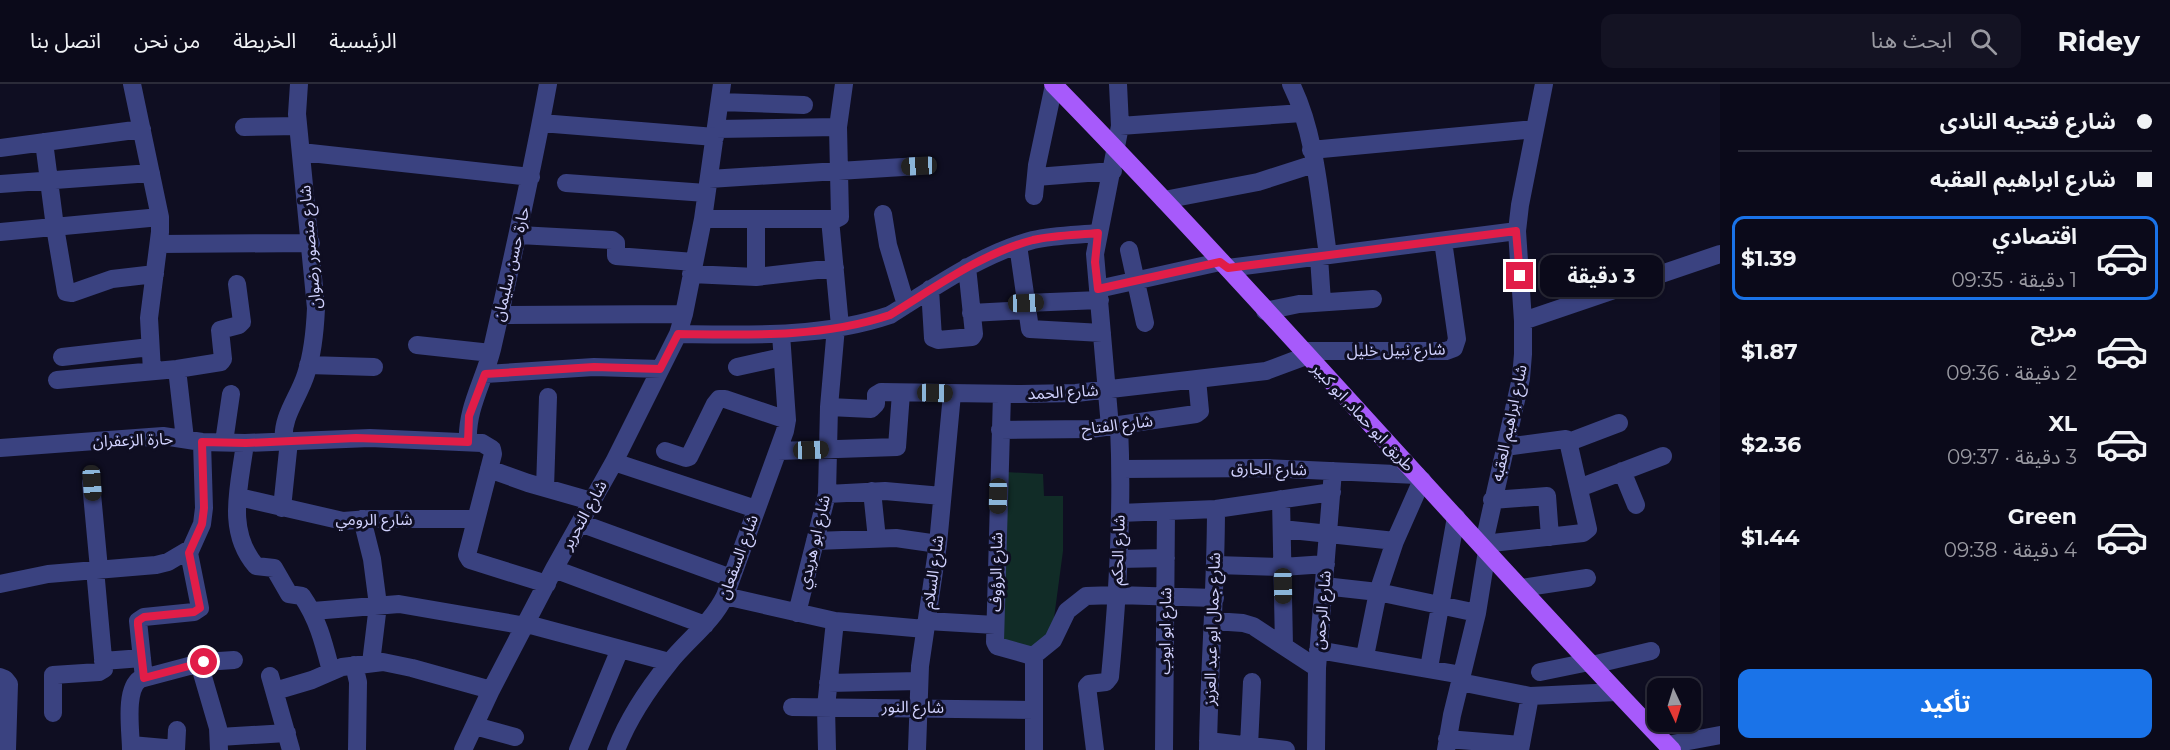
<!DOCTYPE html>
<html lang="ar">
<head>
<meta charset="utf-8">
<style>
	:root { --surface:#0b0a1a; --page:#141323; --text:#f1f3f6; --muted:#9a9aa2; --line:#2b2b39; --accent:#1a73e8 }
	body { margin:0; font-family:Montserrat,"Noto Sans Arabic",sans-serif; background:var(--page); color:var(--text); direction:rtl; height:100vh; display:flex; flex-direction:column; font-size:22px; white-space:nowrap }
	* { box-sizing:border-box; margin:0 }
	p { font-size:20px; color:var(--muted) }
	.icon { flex:none; width:33px; height:33px; fill:none; stroke:currentColor; stroke-width:2; stroke-linecap:round; stroke-linejoin:round }
	.map { position:relative; flex:1; overflow:hidden; direction:ltr }
	.panel { display:flex; flex-direction:column; background:var(--surface); width:450px }
	.panel>* { flex:none }
	.guide { display:grid; align-content:center; height:132px; padding:0 18px; background:var(--surface) }
	.needle { width:39px; rotate:176deg }
	.tools { position:absolute; left:1647px; top:594px; display:grid; gap:12px }
	.tools a { display:grid; place-items:center; width:54px; height:54px; border-radius:12px; background:var(--surface); box-shadow:0 2px 4px #0004,0 0 0 2px var(--line); font-size:30px }
	.end { position:absolute; width:27px; height:27px; margin:-14px; border:8px solid #e11d48; background:#fff; box-shadow:0 0 0 3px #fff }
	.from { border-radius:50% }
	.bubble { position:absolute; height:42px; border-radius:12px; background:var(--surface); box-shadow:0 2px 4px #0004,0 0 0 2px var(--line); font-size:20px; font-weight:700; line-height:42px; text-align:center; direction:rtl }
	.car { position:absolute; width:18px; height:36px; margin:-18px -9px; border-radius:8px; box-shadow:0 0 4px 2px #0007; background:linear-gradient(#222 24%,#8ab4d8 0 40%,#222 0 76%,#8ab4d8 0 86%,#222 0) }
	.guide b { display:flex; align-items:center; gap:21px; height:57px; font-size:22px }
	.guide b+b { border-top:2px solid var(--line) }
	.guide i { width:15px; height:15px; background:var(--text) }
	ul { padding:0; list-style:none }
	li { display:flex; align-items:center; gap:18px; height:84px; margin:0 12px 9px; padding:0 6px; border:3px solid transparent; border-radius:12px }
	li div { flex:1 }
	li b { display:block; font-size:22px }
	li em { font-style:normal; font-weight:700 }
	li.on { border-color:var(--accent) }
	li>.icon { width:54px; height:54px; stroke-width:1.5 }
	.cta { display:flex; gap:12px; margin-top:auto; padding:12px 18px }
	.cta a { flex:1; height:69px; border-radius:12px; background:var(--accent); color:#fff; font-size:24px; font-weight:700; line-height:69px; text-align:center }
	header { display:flex; align-items:center; gap:36px; box-sizing:border-box; height:84px; padding:0 30px; background:var(--surface); border-bottom:2px solid var(--line) }
	header strong { font-size:28px }
	nav { display:flex; gap:33px; margin-inline-start:auto; font-size:21px }
	.search { width:420px; height:54px; background:var(--page); display:flex; align-items:center; gap:15px; box-sizing:border-box; padding:0 21px; border-radius:12px; color:var(--muted); font-size:22px }
	main { display:flex; flex:1; min-height:0 }
	.map>svg:first-child { display:block }
</style>
</head>
<body>
<header>
<strong>Ridey</strong>
<div class="search"><svg class="icon" aria-label="search" viewBox="0 0 24 24"><circle cx="10" cy="10" r="6"/><path d="M15 15l6 6"/></svg>ابحث هنا</div>
<nav><a>الرئيسية</a><a>الخريطة</a><a>من نحن</a><a>اتصل بنا</a></nav>
</header>
<main>
<section class="panel">
<div class="guide">
<b><i class="from"></i>شارع فتحيه النادى</b>
<b><i></i>شارع ابراهيم العقبه</b>
</div>
<ul>
<li class="on"><svg class="icon" aria-label="car" viewBox="0 0 24 24"><path d="M5 17H2v-5l4-1 3-4h7l3 4 3 1v5h-3M9 17h6M6 11h13"/><circle cx="7" cy="17" r="2"/><circle cx="17" cy="17" r="2"/></svg><div><b>اقتصادي</b><p>1 دقيقة · 09:35</p></div><em>$1.39</em></li>
<li><svg class="icon" aria-label="car" viewBox="0 0 24 24"><path d="M5 17H2v-5l4-1 3-4h7l3 4 3 1v5h-3M9 17h6M6 11h13"/><circle cx="7" cy="17" r="2"/><circle cx="17" cy="17" r="2"/></svg><div><b>مريح</b><p>2 دقيقة · 09:36</p></div><em>$1.87</em></li>
<li><svg class="icon" aria-label="car" viewBox="0 0 24 24"><path d="M5 17H2v-5l4-1 3-4h7l3 4 3 1v5h-3M9 17h6M6 11h13"/><circle cx="7" cy="17" r="2"/><circle cx="17" cy="17" r="2"/></svg><div><b>XL</b><p>3 دقيقة · 09:37</p></div><em>$2.36</em></li>
<li><svg class="icon" aria-label="car" viewBox="0 0 24 24"><path d="M5 17H2v-5l4-1 3-4h7l3 4 3 1v5h-3M9 17h6M6 11h13"/><circle cx="7" cy="17" r="2"/><circle cx="17" cy="17" r="2"/></svg><div><b>Green</b><p>4 دقيقة · 09:38</p></div><em>$1.44</em></li>
</ul>
<div class="cta"><a>تأكيد</a></div>
</section>
<div class="map">
<svg width="1720" height="666" viewBox="0 0 1720 666">
	<rect width="100%" height="100%" fill="#0f0e22"/>
	<!-- green -->
	<path fill="#112c27" d="M 1006,388 L 1043,390 L 1044,412 L 1063,412 L 1063,467 L 1050,564 L 1000,561 Z"/>
	<g fill="none" stroke-linecap="round" stroke-linejoin="round">
		<!-- minor -->
		<path stroke="#3a4280" stroke-width="18" d="M 132,0 L 160,133 L 160,148 L 149,234 L 152,287
			M 1291,0 C 1316,50 1320,117 1328,171
			M 720,18 L 804,21
			M 541,39 L 715,53
			M 1120,42 L 1302,29
			M 244,43 L 298,42
			M 716,45 L 838,43
			M 44,58 L 55,143 L 66,208 L 72,209 L 112,195 L 155,190
			M 0,64 L 142,45
			M 1311,66 L 1535,45
			M 301,68 L 531,93
			M 1036,93 L 1113,87
			M 709,95 L 919,82
			M 566,99 L 706,109
			M 0,100 L 151,89
			M 1034,112 L 1037,81 L 1054,1
			M 1164,116 L 1258,98 L 1314,80
			M 883,130 L 888,161 L 906,221
			M 703,135 L 836,135 L 840,133 L 838,43 L 844,0
			M 830,135 L 840,242
			M 0,148 L 160,133
			M 519,151 L 612,156 L 616,159 L 616,172 L 694,178
			M 159,160 L 311,159
			M 1018,161 L 1030,245 L 1102,249
			M 1129,166 L 1145,239
			M 1319,173 L 1322,218
			M 1228,184 L 1517,147
			M 691,190 L 756,193 L 835,184
			M 756,193 L 756,135
			M 930,205 L 933,254 L 938,256 L 972,253 L 974,250 L 967,183
			M 1098,205 L 1220,178
			M 1026,219 L 1100,216
			M 1265,227 L 1299,220 L 1373,215
			M 971,229 L 1028,226
			M 500,231 L 684,230
			M 1523,237 L 1720,170
			M 678,250 C 748,251 822,254 890,231 C 935,203 981,170 1033,156 C 1054,151 1077,151 1098,149
			M 417,261 L 491,269
			M 1301,267 L 1446,267 L 1454,264 L 1457,255 L 1443,157
			M 62,273 L 150,263
			M 308,281 L 374,283
			M 737,283 L 782,273
			M 177,285 L 185,355
			M 485,290 L 594,283 L 660,285
			M 57,296 L 177,285 L 221,278 L 223,275 L 220,246 L 239,241 L 242,238 L 237,200
			M 1002,310 L 995,558 L 997,562 L 1029,571 L 1034,576 L 1034,666
			M 829,323 L 871,325 L 876,320 L 876,311 L 881,308 L 1021,310 L 1076,309 L 1266,287 L 1306,272
			M 1110,343 L 1095,170 L 1120,42 L 1118,0
			M 1000,346 L 1091,345 L 1196,330 L 1200,327 L 1197,295
			M 284,357 C 281,333 299,313 306,290 C 313,269 315,247 316,224 L 297,30 L 299,0
			M 224,358 L 231,310
			M 468,358 C 466,325 484,297 492,265 C 512,177 532,89 548,0
			M 1569,358 L 1619,339
			M 245,359 C 240,401 225,446 256,482 L 274,484 L 289,510 L 302,512 C 318,535 324,560 331,587
			M 0,364 L 163,352 L 202,358 L 245,359 L 370,354 L 482,359 L 492,365 L 493,370 L 467,471 L 470,476 L 547,500
			M 665,367 L 686,374 L 689,373 L 715,320 L 719,315 L 725,315 L 787,336
			M 778,367 L 897,363 L 901,309
			M 614,378 L 756,425
			M 489,385 L 528,399 L 591,417
			M 1121,385 L 1267,384 L 1417,391
			M 1622,387 L 1636,421
			M 91,399 L 99,485
			M 545,404 L 548,313
			M 1579,404 L 1663,372
			M 872,407 L 877,455
			M 827,410 L 885,407 L 942,412
			M 239,413 L 343,437 L 369,435 L 476,435
			M 1281,415 L 1284,562
			M 1492,416 L 1547,412 L 1550,453
			M 282,424 L 289,357
			M 1120,429 L 1216,425 L 1332,408
			M 362,435 L 372,475 L 378,521 L 371,579
			M 580,439 L 731,494
			M 1282,445 L 1395,457
			M 815,457 L 896,454 L 938,460
			M 1483,460 L 1583,449 L 1588,445 L 1568,357 L 1566,355 L 1505,363
			M 1483,463 L 1521,294 L 1523,270 L 1523,237 L 1517,147 L 1520,121 L 1544,0
			M 1119,475 L 1166,474
			M 1216,481 L 1282,483 L 1326,480
			M 554,485 L 705,541
			M 0,500 L 48,490 L 156,481 L 168,478 L 190,465
			M 1324,502 L 1378,508 L 1477,529
			M 1521,504 L 1587,494
			M 725,512 L 835,537 L 925,545
			M 313,527 L 399,520 L 526,542
			M 797,529 L 827,410 L 829,323 L 836,243
			M 927,537 L 995,541
			M 1214,537 L 1243,539 L 1253,542 L 1317,584
			M 527,540 L 669,578
			M 1318,566 L 1462,591
			M 1365,572 L 1378,508 L 1395,457 L 1422,396
			M 1032,573 L 1053,556 L 1067,527 L 1086,512 L 1116,511 L 1215,514
			M 103,577 L 142,574
			M 199,579 L 218,644 L 219,666
			M 354,581 L 358,598 L 357,666
			M 1592,581 L 1651,567
			M 1429,584 L 1456,433
			M 1540,588 L 1589,578
			M 270,592 L 291,666
			M 0,593 L 5,595 L 9,600 L 7,666
			M 144,594 L 138,537 L 144,533 L 194,528 L 200,524 L 189,469 L 202,440 L 204,424 L 202,358
			M 1460,598 L 1530,612 L 1617,608
			M 828,599 L 919,597
			M 275,607 L 312,596 L 342,583 L 383,578 L 412,584 L 491,606
			M 792,623 L 1034,626
			M 53,629 L 53,591 L 99,588 L 104,585 L 95,485
			M 475,642 L 515,653
			M 219,653 L 287,649
			M 1447,655 L 1521,661
			M 1208,657 L 1286,666
			M 131,661 L 176,665
			M 1667,661 L 1720,651
			M 1249,662 L 1252,598
			M 131,666 C 131,648 124,606 140,595 L 204,578 L 234,576
			M 176,666 L 177,646
			M 463,666 L 491,606 L 554,485 L 614,378 L 678,250 L 684,230 L 703,135 L 722,0
			M 578,666 L 620,565
			M 616,666 C 628,635 648,605 669,579 C 687,556 712,539 725,512 L 785,347 L 787,336 L 781,250
			M 827,666 L 826,623 L 835,537
			M 917,666 L 920,582 L 938,460 L 952,310
			M 1095,666 L 1087,602 L 1089,600 L 1106,598 L 1110,593 C 1118,510 1123,426 1119,342
			M 1164,666 L 1166,428
			M 1208,666 C 1209,585 1216,505 1216,425
			M 1316,666 L 1317,584 L 1333,387
			M 1446,666 L 1452,631 L 1477,529 L 1487,467
			M 1520,666 L 1530,612"/>
		<!-- major -->
		<path stroke="#a75afb" stroke-width="18" d="M 1053,0 C 1265,217 1462,447 1672,666"/>
	</g>
	<g fill="none" stroke-linecap="round" stroke-linejoin="round">
		<!-- route -->
		<path stroke="#e11d48" stroke-width="8" d="M 204,578 L 144,594 L 138,541 L 138,537 L 144,533 L 194,528 L 200,524 L 189,469 L 202,440 L 204,424 L 202,358 L 246,359 L 356,354 L 468,358 L 469,332 L 485,290 L 594,283 L 660,285 L 678,250 C 748,251 822,254 890,231 C 936,203 980,170 1033,156 C 1054,151 1077,151 1098,149 L 1095,178 L 1098,205 L 1220,178 L 1228,184 L 1516,147 L 1520,192"/>
	</g>
	<g text-anchor="middle" dominant-baseline="central" stroke-width="6" stroke-linejoin="round" paint-order="stroke">
		<!-- street labels -->
		<g font-size="16" fill="#d1d2fe" stroke="#0f0e22">
			<text transform="translate(310 163) rotate(-95)">شارع منصور رضوان</text>
			<text transform="translate(511 180) rotate(-77)">حارة حسن سليمان</text>
			<text transform="translate(1396 266) rotate(-1)">شارع نبيل خليل</text>
			<text transform="translate(1063 308) rotate(-3)">شارع الحمد</text>
			<text transform="translate(1363 333) rotate(47)">طريق ابو حماد, ابو كبير</text>
			<text transform="translate(1509 339) rotate(-78)">شارع ابراهيم العقبه</text>
			<text transform="translate(1117 341) rotate(-7)">شارع الفتاح</text>
			<text transform="translate(133 356) rotate(-2)">حارة الزعفران</text>
			<text transform="translate(1269 385) rotate(1)">شارع الحارق</text>
			<text transform="translate(584 431) rotate(-61)">شارع التحرير</text>
			<text x="374" y="435">شارع الرومي</text>
			<text transform="translate(814 458) rotate(-77)">شارع ابو هريدي</text>
			<text transform="translate(1118 466) rotate(-88)">شارع الحكم</text>
			<text transform="translate(738 473) rotate(-70)">شارع السقعان</text>
			<text transform="translate(933 488) rotate(-82)">شارع السلام</text>
			<text transform="translate(996 488) rotate(-89)">شارع الرؤوف</text>
			<text transform="translate(1322 526) rotate(-85)">شارع الرحمن</text>
			<text transform="translate(1212 545) rotate(-88)">شارع جمال ابو عبد العزيز</text>
			<text transform="translate(1165 547) rotate(-89)">شارع ابو ايوب</text>
			<text transform="translate(913 623) rotate(1)">شارع النور</text>
		</g>
	</g>
</svg>
<div class="tools">
<a><svg class="needle" viewBox="-14 -14 28 28"><path d="M0-13l5 13h-10z" fill="#e53935"/><path d="M0 13l5-13h-10z" fill="#9a9aa2"/></svg></a>
</div>
<i class="end from" style="left:204px;top:578px"></i>
<i class="end" style="left:1520px;top:192px"></i>
<div class="bubble" style="left:1540px;top:171px;width:123px">3 دقيقة</div>
<i class="car" style="left:919px;top:82px;rotate:267deg"></i>
<i class="car" style="left:1026px;top:219px;rotate:88deg"></i>
<i class="car" style="left:935px;top:309px;rotate:91deg"></i>
<i class="car" style="left:811px;top:366px;rotate:88deg"></i>
<i class="car" style="left:92px;top:399px;rotate:176deg"></i>
<i class="car" style="left:998px;top:412px;rotate:181deg"></i>
<i class="car" style="left:1283px;top:502px;rotate:179deg"></i>
</div>
</main>
</body>
</html>
